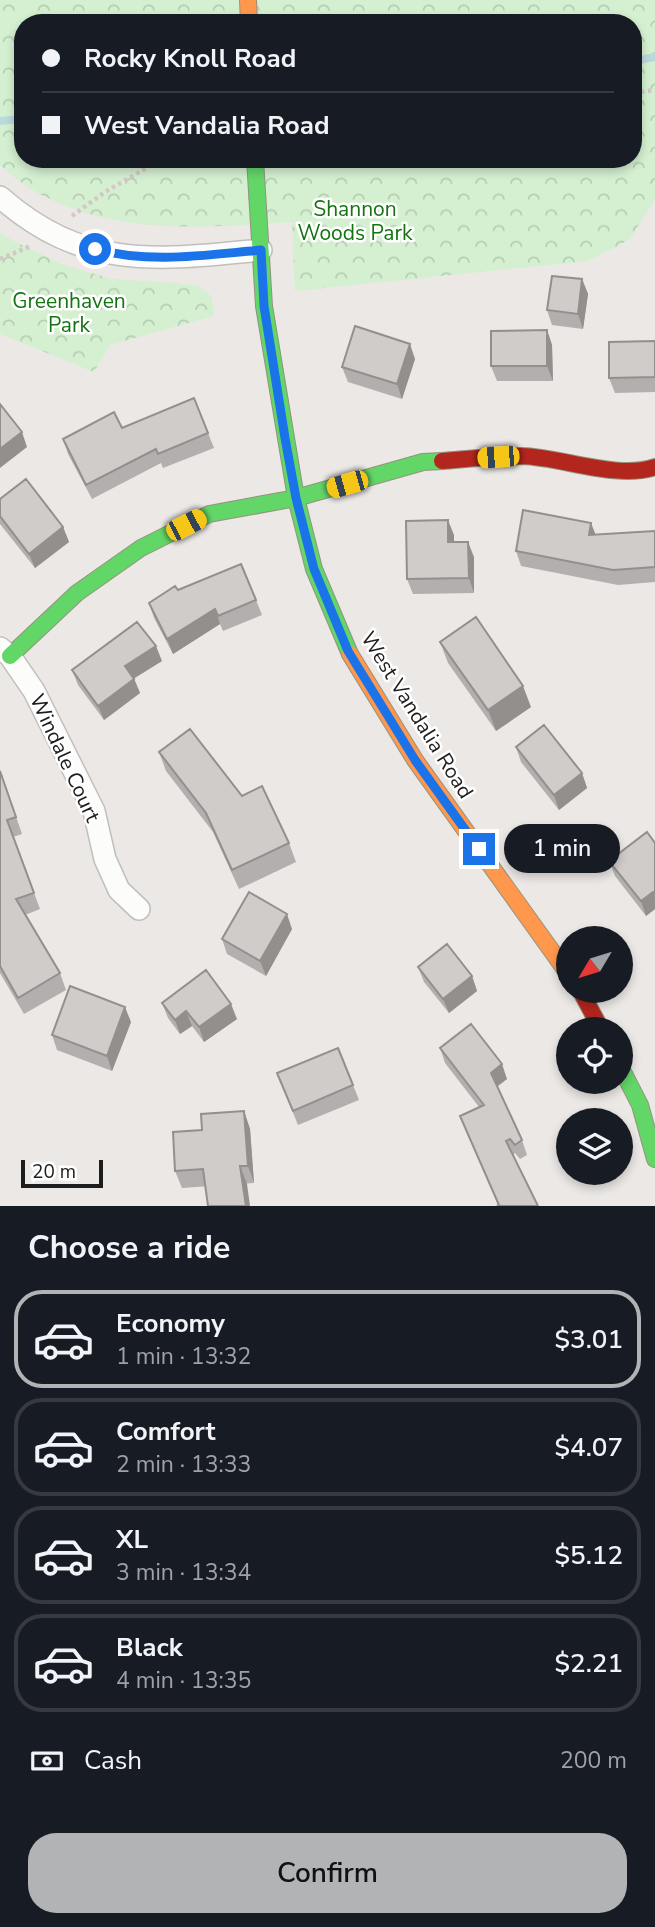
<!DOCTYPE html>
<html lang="en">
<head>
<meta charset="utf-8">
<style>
	:root { --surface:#171b24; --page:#20242c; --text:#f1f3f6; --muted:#9ea1a6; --line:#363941; --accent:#b2b3b4 }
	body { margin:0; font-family:"Nunito Sans",sans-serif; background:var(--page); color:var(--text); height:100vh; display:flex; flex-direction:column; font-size:26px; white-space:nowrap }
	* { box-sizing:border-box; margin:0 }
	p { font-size:23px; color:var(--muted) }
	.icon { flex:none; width:38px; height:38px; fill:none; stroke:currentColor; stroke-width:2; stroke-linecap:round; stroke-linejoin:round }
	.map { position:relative; height:1206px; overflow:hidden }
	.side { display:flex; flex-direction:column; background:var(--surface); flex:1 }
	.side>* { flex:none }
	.top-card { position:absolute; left:14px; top:14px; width:628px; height:154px; border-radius:28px; box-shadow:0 4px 10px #0003; display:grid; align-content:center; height:154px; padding:0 28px; background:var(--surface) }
	.needle { width:46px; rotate:232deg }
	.controls { position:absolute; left:556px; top:926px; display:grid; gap:14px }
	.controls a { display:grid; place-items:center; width:77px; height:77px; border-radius:50%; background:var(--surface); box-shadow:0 4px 10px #0003; font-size:35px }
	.scale { position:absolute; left:21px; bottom:18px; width:82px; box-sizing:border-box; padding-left:7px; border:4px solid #1d1d1d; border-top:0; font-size:19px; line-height:24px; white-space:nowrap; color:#1d1d1d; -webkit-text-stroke:5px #fff; paint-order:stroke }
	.end { position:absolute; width:32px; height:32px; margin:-16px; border:9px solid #1a73e8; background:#fff; box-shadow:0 0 0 4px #fff }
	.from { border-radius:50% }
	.bubble { position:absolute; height:49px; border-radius:24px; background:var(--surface); box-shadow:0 4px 10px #0003; font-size:23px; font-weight:600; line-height:49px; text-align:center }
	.car { position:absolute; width:21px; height:42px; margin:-21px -10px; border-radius:9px; box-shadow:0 0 5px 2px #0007; background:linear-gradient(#f5c518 24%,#345 0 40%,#f5c518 0 76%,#345 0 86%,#f5c518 0) }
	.top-card b { display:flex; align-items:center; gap:24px; height:66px; font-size:26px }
	.top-card b+b { border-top:2px solid var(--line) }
	.top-card i { width:18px; height:18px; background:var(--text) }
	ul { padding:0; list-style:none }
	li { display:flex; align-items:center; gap:21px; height:98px; margin:0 14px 10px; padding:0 14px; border:4px solid var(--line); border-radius:28px }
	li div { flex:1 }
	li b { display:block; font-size:26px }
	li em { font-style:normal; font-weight:600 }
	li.current { border-color:var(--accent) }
	li>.icon { width:63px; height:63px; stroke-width:1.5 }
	h2 { padding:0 28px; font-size:32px; line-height:84px }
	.pay { display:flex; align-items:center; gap:18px; height:77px; padding:0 28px; font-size:26px }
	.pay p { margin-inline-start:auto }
	.action { display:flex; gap:14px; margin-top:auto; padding:14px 28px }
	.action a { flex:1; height:80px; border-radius:28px; background:var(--accent); color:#111; font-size:28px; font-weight:600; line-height:80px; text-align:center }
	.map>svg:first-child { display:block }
</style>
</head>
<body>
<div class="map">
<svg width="655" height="1206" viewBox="0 0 655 1206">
	<defs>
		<pattern id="park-crowns" width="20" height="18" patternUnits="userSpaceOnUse" patternTransform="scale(1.75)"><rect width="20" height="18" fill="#d5f0d1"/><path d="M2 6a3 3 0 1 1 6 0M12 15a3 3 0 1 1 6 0" fill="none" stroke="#b6cdb3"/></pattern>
	</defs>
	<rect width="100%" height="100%" fill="#ebe8e5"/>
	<!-- park -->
	<path fill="url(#park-crowns)" fill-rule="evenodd" d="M 0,0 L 655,0 L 655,200 L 629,240 L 588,261 L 295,291 L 292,222 C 203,227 117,237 34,191 C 22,184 11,174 0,165 ZM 23,23 L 634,23 L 634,159 L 23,159 Z
		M 0,232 L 6,237 L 61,264 L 112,279 L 176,283 L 199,286 L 212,297 L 214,316 L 110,345 L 94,372 L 0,334 Z"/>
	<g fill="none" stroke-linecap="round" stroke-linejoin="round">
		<!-- stream -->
		<path stroke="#bad9dd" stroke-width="8" d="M 634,61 L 655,57
			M 0,121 L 23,119"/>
		<defs>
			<path id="street" d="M 0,197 C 84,271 159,260 261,250
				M 0,648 L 10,656 L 34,691 L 94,811 L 105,859 L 119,890 L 139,909"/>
			<path id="fast" d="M 255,159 L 264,306 L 296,498 L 314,569 L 350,654
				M 10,656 L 77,593 L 141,548 L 209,514 L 296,498 L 423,462 L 442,461
				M 621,1068 L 640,1105 L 655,1159"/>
			<path id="slow" d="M 248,0 L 249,23
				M 350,654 L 415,760 L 569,975"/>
			<path id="jam" d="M 442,461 C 468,459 496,456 522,456 C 561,457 618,480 655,467
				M 580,990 L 601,1029"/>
		</defs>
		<!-- street casing -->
		<use href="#street" stroke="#c1bfbe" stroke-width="24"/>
		<!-- fast casing -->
		<use href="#fast" stroke="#94927f" stroke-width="18"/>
		<!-- slow casing -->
		<use href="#slow" stroke="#94927f" stroke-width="18"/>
		<!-- jam casing -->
		<use href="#jam" stroke="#94927f" stroke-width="18"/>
		<!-- path -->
		<path stroke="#d4c7c6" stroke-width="4.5" stroke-dasharray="3.5 3.5" stroke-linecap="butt" d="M 634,93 L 655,90
			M 72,216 L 105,192 L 162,159
			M 0,259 L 31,246"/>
		<!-- street -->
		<use href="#street" stroke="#fcfcfb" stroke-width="21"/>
		<!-- fast -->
		<use href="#fast" stroke="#63d668" stroke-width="16"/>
		<!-- slow -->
		<use href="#slow" stroke="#ff974d" stroke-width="16"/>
		<!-- jam -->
		<use href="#jam" stroke="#b3261e" stroke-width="16"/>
	</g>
	<!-- wall -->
	<path fill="#b3afae" d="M 582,279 L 588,294 L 583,329 L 552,325 L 547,310 Z
		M 547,330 L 552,345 L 553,381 L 497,381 L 491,366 Z
		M 655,341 L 655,392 L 615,393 L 609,378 Z
		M 415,359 L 402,399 L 348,382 L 342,367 Z
		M 122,428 L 208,433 L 214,448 L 163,468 L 161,463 L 92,499 L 68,454 L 63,439 Z
		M 0,499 L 63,527 L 69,542 L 35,568 L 0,524 Z
		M 655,531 L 655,582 L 618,585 L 521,566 L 516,551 L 596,535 Z
		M 454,535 L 454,542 L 474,557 L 474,593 L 413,594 L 407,579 Z
		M 178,590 L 256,600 L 262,615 L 223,631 L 220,624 L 173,654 L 154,618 L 149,603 Z
		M 440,642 L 531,707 L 496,731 L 448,663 Z
		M 162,661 L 134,678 L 140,693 L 104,720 L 78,685 L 72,670 Z
		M 516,747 L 582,773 L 587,788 L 559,810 L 521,762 Z
		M 159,752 L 242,796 L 289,843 L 296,862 L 239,889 L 213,832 L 166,771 Z
		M 0,770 L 22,834 L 13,837 L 40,909 L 25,915 L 60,973 L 66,990 L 24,1014 L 0,973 Z
		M 655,843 L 655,909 L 646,916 L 615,876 L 609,861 Z
		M 292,929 L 266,976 L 227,954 L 222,939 Z
		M 418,967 L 472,976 L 477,991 L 449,1013 L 424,982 Z
		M 162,1003 L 237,1019 L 204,1042 L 192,1026 L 180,1034 L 168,1018 Z
		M 131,1022 L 112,1071 L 57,1050 L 52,1035 Z
		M 440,1048 L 507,1079 L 497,1087 L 522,1140 L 527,1155 L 520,1159 L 515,1153 L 513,1155 L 498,1205 L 460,1116 L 479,1107 L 445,1063 Z
		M 277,1073 L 353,1085 L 359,1100 L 298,1125 Z
		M 244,1111 L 250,1129 L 254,1183 L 182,1188 L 175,1171 L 202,1130 Z"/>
	<!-- shaded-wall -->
	<path fill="#928f8d" d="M 582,279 L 588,294 L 583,329 L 578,314 Z
		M 547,330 L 552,345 L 553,381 L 547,366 Z
		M 410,344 L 415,359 L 402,399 L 397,384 Z
		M 22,432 L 27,447 L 0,468 L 0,449 Z
		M 448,520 L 454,535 L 454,557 L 448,542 Z
		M 591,523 L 597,538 L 589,535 Z
		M 63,527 L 69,542 L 35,568 L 29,554 Z
		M 468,542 L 474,557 L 474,593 L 469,578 Z
		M 215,609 L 220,624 L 173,654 L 167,639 Z
		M 156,646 L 162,661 L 130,681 L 125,666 Z
		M 134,679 L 140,693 L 104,720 L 98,706 Z
		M 523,686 L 531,707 L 496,731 L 488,710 Z
		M 582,773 L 587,788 L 559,810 L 554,795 Z
		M 653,892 L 655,897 L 655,909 L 646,916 L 641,901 Z
		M 287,914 L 292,929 L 266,976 L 260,961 Z
		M 472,976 L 477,991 L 449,1013 L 443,999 Z
		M 231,1004 L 237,1019 L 204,1042 L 199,1027 Z
		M 125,1007 L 131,1022 L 112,1071 L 107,1056 Z
		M 186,1011 L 192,1026 L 180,1034 L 175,1020 Z
		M 502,1064 L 507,1079 L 496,1087 L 491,1073 Z
		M 244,1111 L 250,1129 L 254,1183 L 248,1166 Z
		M 240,1166 L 247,1184 L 250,1206 L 246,1206 Z"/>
	<!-- building -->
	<path fill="#d0ccca" stroke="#928f8d" stroke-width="2" d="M 552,276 L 582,279 L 578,314 L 547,310 Z
		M 355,326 L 410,344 L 397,384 L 342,367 Z
		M 547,330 L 547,366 L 491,366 L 491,331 Z
		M 655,341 L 655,377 L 609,378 L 609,342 Z
		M 194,398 L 208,433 L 158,454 L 156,449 L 86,485 L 63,439 L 114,412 L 122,428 Z
		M 0,404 L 22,432 L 0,449 Z
		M 26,479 L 63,527 L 29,554 L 0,516 L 0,499 Z
		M 523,510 L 591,523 L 589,535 L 655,531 L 655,567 L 613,570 L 516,551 Z
		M 448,520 L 448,542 L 468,542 L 469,578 L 407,579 L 406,521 Z
		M 241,564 L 256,600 L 218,616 L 215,609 L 167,639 L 149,603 L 175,586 L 178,590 Z
		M 476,617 L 523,686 L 488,710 L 440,642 Z
		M 137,622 L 156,646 L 125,666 L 134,679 L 98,706 L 72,670 Z
		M 544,725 L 582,773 L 554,795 L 516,747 Z
		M 190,729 L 242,796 L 262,786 L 289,843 L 232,870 L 206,813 L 159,752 Z
		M 0,771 L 16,817 L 7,820 L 34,893 L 16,899 L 60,973 L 18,998 L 0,966 Z
		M 647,832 L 655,843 L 655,894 L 653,892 L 641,901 L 609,861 Z
		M 249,892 L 287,914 L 260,961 L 222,939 Z
		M 447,944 L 472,976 L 443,999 L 418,967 Z
		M 206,970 L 231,1004 L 199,1027 L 186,1011 L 175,1020 L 162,1003 Z
		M 70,986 L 125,1007 L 107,1056 L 52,1035 Z
		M 471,1024 L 502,1064 L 491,1073 L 522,1140 L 515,1145 L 510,1139 L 506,1141 L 538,1206 L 497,1206 L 499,1205 L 460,1116 L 484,1105 L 440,1048 Z
		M 338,1048 L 353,1085 L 293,1111 L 277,1073 Z
		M 244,1111 L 248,1166 L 240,1166 L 246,1206 L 208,1206 L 203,1169 L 175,1171 L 173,1132 L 202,1130 L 201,1114 Z"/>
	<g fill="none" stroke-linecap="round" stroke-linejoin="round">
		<!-- route -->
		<path stroke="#1a73e8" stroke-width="9" d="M 95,249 C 150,264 205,255 261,250 L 264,306 L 285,438 L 296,498 L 314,569 L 348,651 L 415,760 L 479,849"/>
	</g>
	<g text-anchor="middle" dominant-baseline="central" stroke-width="5" stroke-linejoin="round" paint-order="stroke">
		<!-- park labels -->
		<g font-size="21" fill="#137411" stroke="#fff">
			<text x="355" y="209">Shannon<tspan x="355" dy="24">Woods Park</tspan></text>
			<text x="69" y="301">Greenhaven<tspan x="69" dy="24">Park</tspan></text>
		</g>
		<!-- street labels -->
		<g font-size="21" fill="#1d1d1d" stroke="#fff">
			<text transform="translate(417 715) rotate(58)">West Vandalia Road</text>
			<text transform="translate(65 758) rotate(65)">Windale Court</text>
		</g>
	</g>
</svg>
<div class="controls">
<a><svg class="needle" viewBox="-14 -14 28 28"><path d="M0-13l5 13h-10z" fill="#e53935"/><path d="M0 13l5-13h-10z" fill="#9ea1a6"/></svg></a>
<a><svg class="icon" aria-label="locate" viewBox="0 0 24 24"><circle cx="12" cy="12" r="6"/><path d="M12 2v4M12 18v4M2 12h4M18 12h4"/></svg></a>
<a><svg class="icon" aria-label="layers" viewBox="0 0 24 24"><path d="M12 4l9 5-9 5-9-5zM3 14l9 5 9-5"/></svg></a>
</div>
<div class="scale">20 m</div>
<i class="end from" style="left:95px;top:249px"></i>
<i class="end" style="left:479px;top:849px"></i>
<div class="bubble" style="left:504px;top:824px;width:116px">1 min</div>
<i class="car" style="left:498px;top:457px;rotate:266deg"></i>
<i class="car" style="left:347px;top:484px;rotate:254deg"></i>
<i class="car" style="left:186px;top:525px;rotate:63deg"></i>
<div class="top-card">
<b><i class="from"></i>Rocky Knoll Road</b>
<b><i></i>West Vandalia Road</b>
</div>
</div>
<section class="side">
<h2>Choose a ride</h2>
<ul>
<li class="current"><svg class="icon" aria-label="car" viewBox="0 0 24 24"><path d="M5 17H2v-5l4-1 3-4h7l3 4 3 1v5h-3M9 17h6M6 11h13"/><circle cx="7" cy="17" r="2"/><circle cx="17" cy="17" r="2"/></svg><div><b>Economy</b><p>1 min · 13:32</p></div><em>$3.01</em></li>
<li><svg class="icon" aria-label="car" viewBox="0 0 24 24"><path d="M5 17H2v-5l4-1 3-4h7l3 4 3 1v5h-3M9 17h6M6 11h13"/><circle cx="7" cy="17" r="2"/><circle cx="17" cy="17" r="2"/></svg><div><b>Comfort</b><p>2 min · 13:33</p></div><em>$4.07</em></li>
<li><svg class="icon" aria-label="car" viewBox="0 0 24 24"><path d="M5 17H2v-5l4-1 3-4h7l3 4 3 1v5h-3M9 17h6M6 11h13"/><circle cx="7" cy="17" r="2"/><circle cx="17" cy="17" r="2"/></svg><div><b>XL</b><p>3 min · 13:34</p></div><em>$5.12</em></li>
<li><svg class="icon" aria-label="car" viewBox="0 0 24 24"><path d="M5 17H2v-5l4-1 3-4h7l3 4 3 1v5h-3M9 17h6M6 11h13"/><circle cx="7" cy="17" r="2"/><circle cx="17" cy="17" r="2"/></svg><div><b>Black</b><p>4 min · 13:35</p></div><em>$2.21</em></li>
</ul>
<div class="pay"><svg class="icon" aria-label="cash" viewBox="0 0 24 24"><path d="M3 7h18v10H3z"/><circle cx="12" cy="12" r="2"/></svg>Cash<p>200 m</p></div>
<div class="action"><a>Confirm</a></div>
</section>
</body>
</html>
